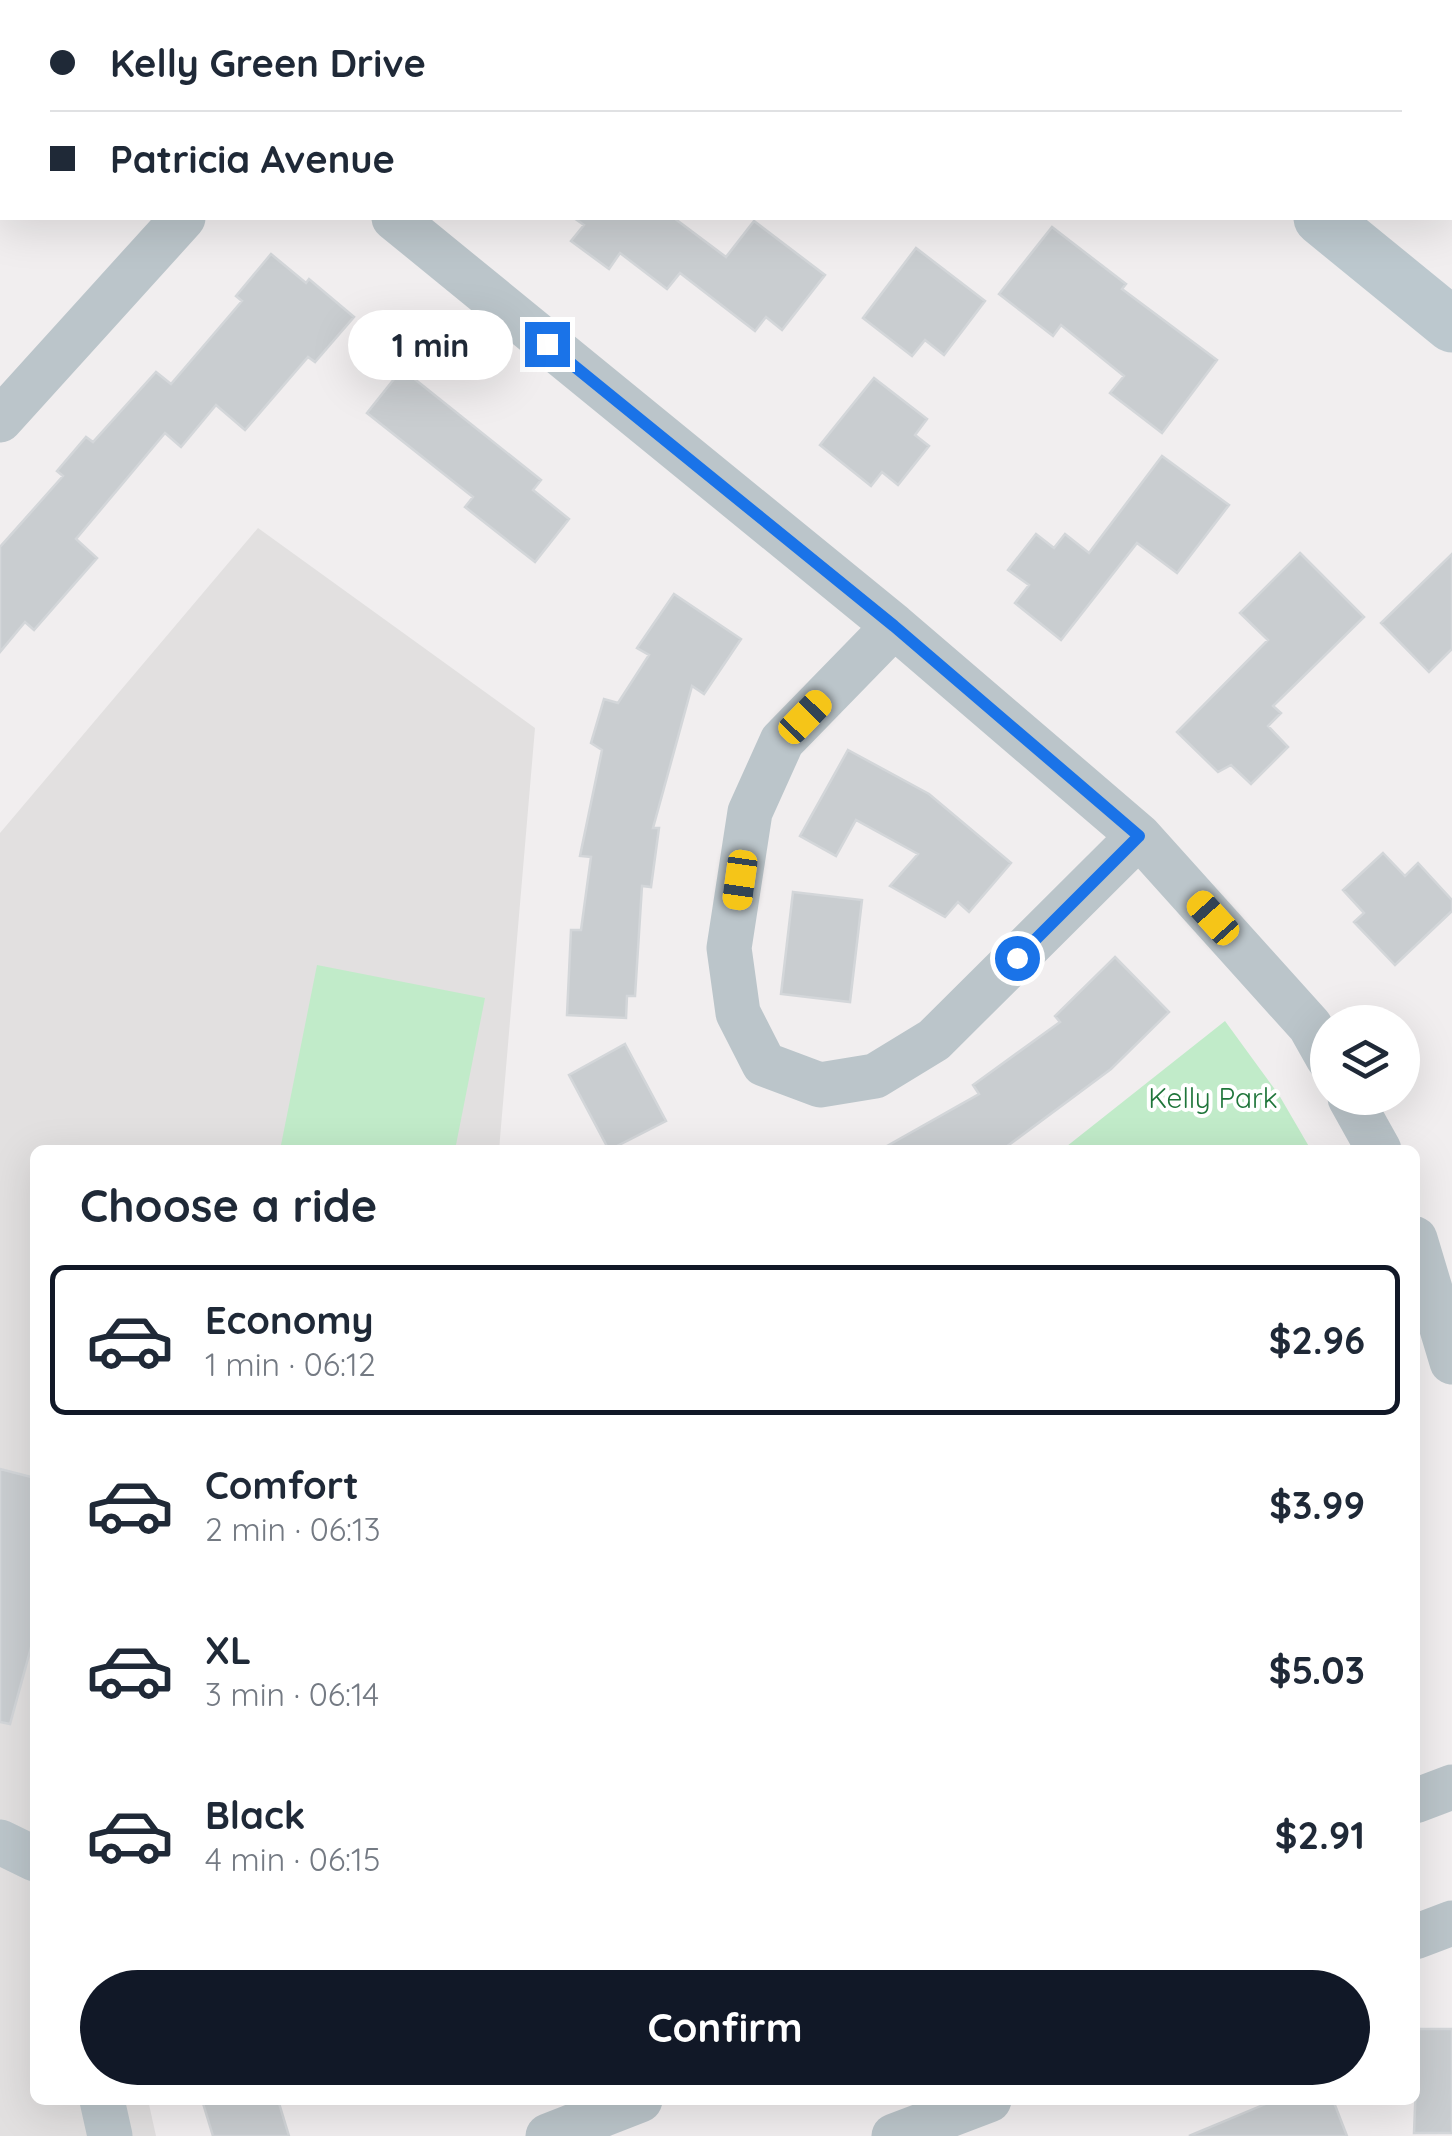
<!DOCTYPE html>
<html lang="en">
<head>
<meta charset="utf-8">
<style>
	:root { --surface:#fff; --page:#f6f6f7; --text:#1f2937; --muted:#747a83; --line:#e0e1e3; --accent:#111827 }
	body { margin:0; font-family:Quicksand,sans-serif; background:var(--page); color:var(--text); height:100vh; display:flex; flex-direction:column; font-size:38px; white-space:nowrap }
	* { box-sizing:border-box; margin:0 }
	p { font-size:32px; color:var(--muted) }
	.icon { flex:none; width:55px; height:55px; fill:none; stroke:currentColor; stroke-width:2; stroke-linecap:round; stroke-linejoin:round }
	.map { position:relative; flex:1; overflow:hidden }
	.sheet { position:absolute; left:30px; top:1145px; width:1390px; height:960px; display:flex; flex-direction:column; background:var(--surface); border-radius:15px; box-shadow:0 10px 40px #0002 }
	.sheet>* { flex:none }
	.guide { position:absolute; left:0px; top:0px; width:1452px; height:220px; box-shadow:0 10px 40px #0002; display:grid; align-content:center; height:220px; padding:0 50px; background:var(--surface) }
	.fabs { position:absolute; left:1310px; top:1005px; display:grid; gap:20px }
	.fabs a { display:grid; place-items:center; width:110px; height:110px; border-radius:50%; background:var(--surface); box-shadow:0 10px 40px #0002; font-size:50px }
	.end { position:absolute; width:45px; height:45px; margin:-22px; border:12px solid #1a73e8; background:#fff; box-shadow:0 0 0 5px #fff }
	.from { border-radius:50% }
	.bubble { position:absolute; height:70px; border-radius:35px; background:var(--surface); box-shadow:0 10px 40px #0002; font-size:32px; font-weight:800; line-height:70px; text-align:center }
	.car { position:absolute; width:30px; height:60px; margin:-30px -15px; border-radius:12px; box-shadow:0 0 8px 2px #0007; background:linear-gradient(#f5c518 24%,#345 0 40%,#f5c518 0 76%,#345 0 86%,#f5c518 0) }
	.guide b { display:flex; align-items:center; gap:35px; height:95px; font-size:38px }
	.guide b+b { border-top:2px solid var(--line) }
	.guide i { width:25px; height:25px; background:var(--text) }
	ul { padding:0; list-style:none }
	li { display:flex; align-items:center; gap:30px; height:150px; margin:0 20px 15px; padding:0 30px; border:5px solid transparent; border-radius:15px }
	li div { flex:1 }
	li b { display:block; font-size:38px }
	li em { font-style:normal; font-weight:800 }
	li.on { border-color:var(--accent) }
	li>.icon { width:90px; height:90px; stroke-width:1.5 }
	h2 { padding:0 50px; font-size:45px; line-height:120px }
	.action { display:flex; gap:20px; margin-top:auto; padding:20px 50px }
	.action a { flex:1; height:115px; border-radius:60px; background:var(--accent); color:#fff; font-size:40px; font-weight:800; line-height:115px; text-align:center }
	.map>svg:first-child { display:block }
</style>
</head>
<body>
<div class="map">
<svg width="1452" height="2136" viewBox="0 0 1452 2136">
	<rect width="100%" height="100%" fill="#f1eeef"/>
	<!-- education -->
	<path fill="#e2e0e0" d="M 258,528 L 535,728 L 499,1150 L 35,1150 L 35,2100 L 148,2100 L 156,2136 L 0,2136 L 0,833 Z"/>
	<!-- green -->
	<path fill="#c1ebc9" d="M 317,965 L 485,998 L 455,1150 L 280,1150 Z
		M 1225,1021 L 1279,1095 L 1311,1150 L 1062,1150 Z"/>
	<!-- building -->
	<path fill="#c9cdd0" stroke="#d3d6d9" stroke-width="2.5" d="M 574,218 L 674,218 L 726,257 L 754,221 L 825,275 L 782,330 L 766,317 L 755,331 L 680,273 L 667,289 L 620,253 L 609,269 L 571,241 L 584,225 Z
		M 1052,227 L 1126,284 L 1122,289 L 1217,360 L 1162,433 L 1110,393 L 1124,376 L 1061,325 L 1053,336 L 999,294 Z
		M 916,248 L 985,301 L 944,355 L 925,340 L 912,356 L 863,318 Z
		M 271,254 L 306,283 L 309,279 L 354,317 L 315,362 L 308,357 L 245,430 L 216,405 L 181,447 L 165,433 L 76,539 L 97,558 L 34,630 L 25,622 L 0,652 L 0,547 L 63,476 L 57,471 L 86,437 L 93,442 L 156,372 L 171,384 L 242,301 L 236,296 Z
		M 402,369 L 541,480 L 533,490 L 569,519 L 535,562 L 465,507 L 473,497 L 367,413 Z
		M 874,378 L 927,419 L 915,435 L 929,446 L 898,485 L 882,472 L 871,486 L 820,445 Z
		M 1162,456 L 1229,505 L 1177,573 L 1137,543 L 1061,640 L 1015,603 L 1029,585 L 1008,570 L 1036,534 L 1054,548 L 1065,534 L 1089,553 Z
		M 1300,553 L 1364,617 L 1273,706 L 1281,713 L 1268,726 L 1288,747 L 1251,784 L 1231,765 L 1218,772 L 1177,732 L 1268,640 L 1240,613 Z
		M 1452,554 L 1452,649 L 1429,672 L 1381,623 Z
		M 674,594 L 741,639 L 704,694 L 692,686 L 653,828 L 659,828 L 651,887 L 642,886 L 635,996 L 627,996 L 626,1018 L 567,1015 L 571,930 L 581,930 L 591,857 L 580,856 L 602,750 L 591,743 L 604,699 L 618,703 L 649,655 L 637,648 Z
		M 848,750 L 929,794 L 1011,863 L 969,912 L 958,902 L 945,917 L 890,886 L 918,854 L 856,820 L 836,856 L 800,836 Z
		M 1383,853 L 1405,876 L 1418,863 L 1452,900 L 1452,911 L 1395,965 L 1354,922 L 1364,913 L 1343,890 Z
		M 793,892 L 862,900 L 850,1002 L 781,994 Z
		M 1115,957 L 1169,1012 L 1111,1069 L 1002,1150 L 880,1150 L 979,1094 L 973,1085 L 1060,1022 L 1055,1016 Z
		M 625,1044 L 666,1121 L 609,1150 L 569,1075 Z
		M 0,1469 L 35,1478 L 35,1633 L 10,1724 L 0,1722 Z
		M 1418,2029 L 1452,2029 L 1452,2133 L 1414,2133 Z
		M 202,2100 L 278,2100 L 289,2136 L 213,2136 Z
		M 1275,2100 L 1333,2100 L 1347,2136 L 1189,2136 Z"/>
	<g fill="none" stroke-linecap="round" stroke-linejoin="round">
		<!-- street -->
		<path stroke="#bbc5ca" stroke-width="45" d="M 387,2 L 389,0
			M 1411,2 L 1412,0
			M 394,218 L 894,626 L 1139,836 L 1310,1026 L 1328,1058
			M 0,420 L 183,218
			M 894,626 L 782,741 L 750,812 L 729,948 L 738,1013 L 764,1064 L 820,1085 L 875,1076 L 934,1040 L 1139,836
			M 1350,1098 L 1379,1150
			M 1415,1239 L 1452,1362
			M 1415,1801 L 1452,1787
			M 0,1842 L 35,1859
			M 1415,1937 L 1452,1923
			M 102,2100 L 110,2136
			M 548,2136 L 640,2100
			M 894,2136 L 989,2100"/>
		<!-- secondary -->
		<path stroke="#bcc8ce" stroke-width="55" d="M 1035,0 L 1039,2
			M 1321,218 L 1452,325"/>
	</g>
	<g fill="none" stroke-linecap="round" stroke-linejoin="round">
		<!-- route -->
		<path stroke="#1a73e8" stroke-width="12" d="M 547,344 L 894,626 L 1139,836 L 1017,958"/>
	</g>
	<g text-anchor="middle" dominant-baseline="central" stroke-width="8" stroke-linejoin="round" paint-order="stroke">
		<!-- park labels -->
		<g font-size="28" fill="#1f753a" stroke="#fff">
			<text x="1213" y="1097">Kelly Park</text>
		</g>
	</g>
</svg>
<div class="fabs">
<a><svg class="icon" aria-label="layers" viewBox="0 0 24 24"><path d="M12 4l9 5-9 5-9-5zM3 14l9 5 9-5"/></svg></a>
</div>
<i class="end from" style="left:1017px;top:958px"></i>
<i class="end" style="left:547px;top:344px"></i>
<div class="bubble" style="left:348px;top:310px;width:165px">1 min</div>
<i class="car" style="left:805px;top:717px;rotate:44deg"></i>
<i class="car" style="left:740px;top:880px;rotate:188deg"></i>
<i class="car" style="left:1213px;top:918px;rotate:318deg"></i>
<div class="guide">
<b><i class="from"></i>Kelly Green Drive</b>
<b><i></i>Patricia Avenue</b>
</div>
<section class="sheet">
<h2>Choose a ride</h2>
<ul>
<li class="on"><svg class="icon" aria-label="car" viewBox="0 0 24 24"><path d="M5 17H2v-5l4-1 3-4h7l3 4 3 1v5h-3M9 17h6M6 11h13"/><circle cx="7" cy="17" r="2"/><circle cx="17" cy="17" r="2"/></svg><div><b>Economy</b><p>1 min · 06:12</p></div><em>$2.96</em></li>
<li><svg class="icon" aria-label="car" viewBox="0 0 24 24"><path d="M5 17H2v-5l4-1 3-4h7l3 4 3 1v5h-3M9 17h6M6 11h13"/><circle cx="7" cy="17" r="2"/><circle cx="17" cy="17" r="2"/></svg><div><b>Comfort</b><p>2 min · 06:13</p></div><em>$3.99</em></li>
<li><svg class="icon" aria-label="car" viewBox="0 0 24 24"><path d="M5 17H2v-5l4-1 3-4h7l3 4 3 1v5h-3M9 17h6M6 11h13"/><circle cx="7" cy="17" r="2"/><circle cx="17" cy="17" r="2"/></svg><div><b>XL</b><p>3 min · 06:14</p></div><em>$5.03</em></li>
<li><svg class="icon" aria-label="car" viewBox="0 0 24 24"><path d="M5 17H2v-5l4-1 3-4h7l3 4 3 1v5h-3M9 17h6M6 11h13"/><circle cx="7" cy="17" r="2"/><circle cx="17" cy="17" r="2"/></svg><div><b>Black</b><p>4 min · 06:15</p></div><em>$2.91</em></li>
</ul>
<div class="action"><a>Confirm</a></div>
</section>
</div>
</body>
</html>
